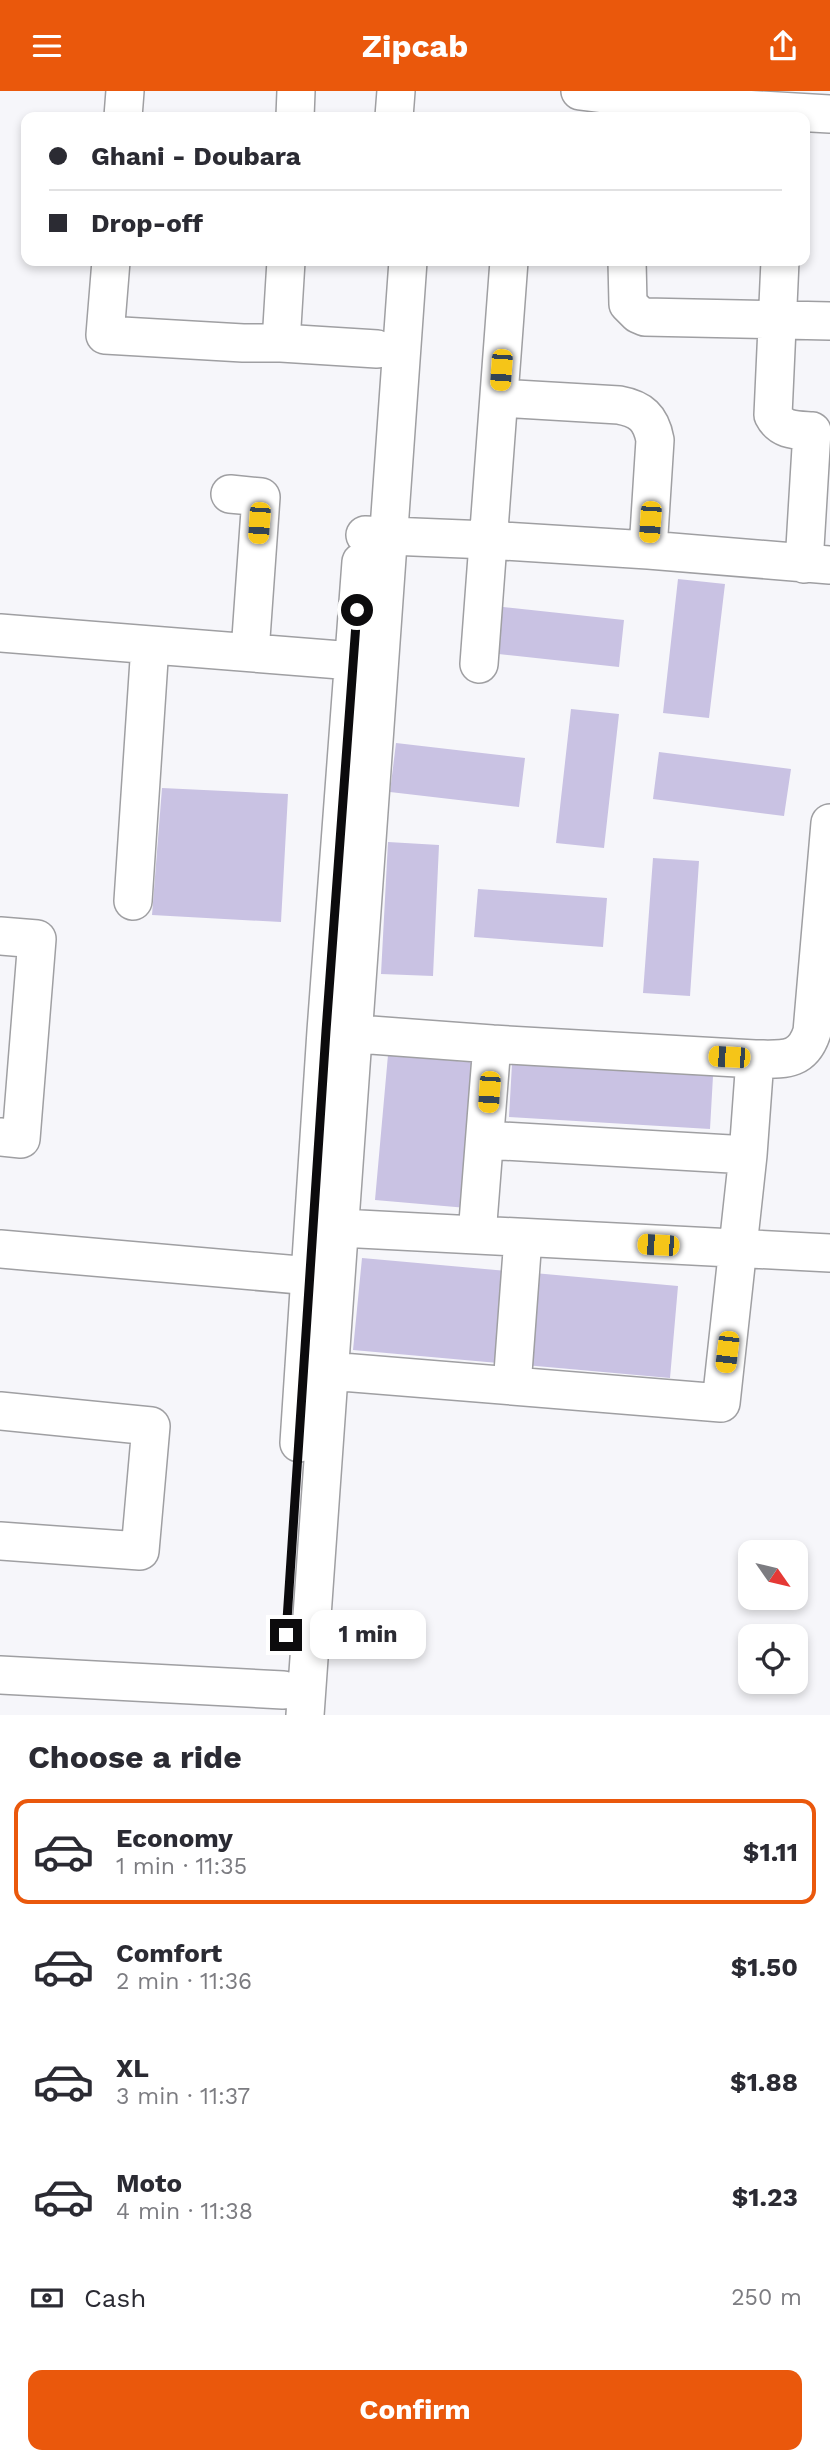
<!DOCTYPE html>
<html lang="en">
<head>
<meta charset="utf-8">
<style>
	:root { --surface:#fff; --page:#f2f2f3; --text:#2b2b33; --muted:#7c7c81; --line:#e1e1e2; --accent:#ea580c }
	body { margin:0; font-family:"Work Sans",sans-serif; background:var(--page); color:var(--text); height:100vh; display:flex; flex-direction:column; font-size:26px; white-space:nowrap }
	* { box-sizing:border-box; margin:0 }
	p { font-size:23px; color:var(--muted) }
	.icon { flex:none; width:38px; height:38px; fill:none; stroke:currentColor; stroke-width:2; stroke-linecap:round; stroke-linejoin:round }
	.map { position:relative; height:1624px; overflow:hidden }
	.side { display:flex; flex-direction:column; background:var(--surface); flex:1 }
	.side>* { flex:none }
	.top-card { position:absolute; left:21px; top:21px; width:789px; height:154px; border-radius:14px; box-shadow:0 4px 10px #0003; display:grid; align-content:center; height:154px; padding:0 28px; background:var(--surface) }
	.needle { width:46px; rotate:124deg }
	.buttons { position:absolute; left:738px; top:1449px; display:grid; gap:14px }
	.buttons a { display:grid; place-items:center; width:70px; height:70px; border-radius:14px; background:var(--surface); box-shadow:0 4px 10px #0003; font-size:35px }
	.end { position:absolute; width:32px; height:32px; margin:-16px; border:9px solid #0c0b0d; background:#fff; box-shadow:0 0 0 4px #fff }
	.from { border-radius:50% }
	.bubble { position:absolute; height:49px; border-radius:14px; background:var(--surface); box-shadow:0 4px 10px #0003; font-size:23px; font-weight:700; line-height:49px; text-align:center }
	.car { position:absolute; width:21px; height:42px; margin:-21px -10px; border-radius:9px; box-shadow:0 0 5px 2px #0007; background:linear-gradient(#f5c518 24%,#345 0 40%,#f5c518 0 76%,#345 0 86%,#f5c518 0) }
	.top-card b { display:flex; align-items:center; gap:24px; height:66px; font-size:26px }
	.top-card b+b { border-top:2px solid var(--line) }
	.top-card i { width:18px; height:18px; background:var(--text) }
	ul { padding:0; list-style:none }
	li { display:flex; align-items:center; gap:21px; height:105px; margin:0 14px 10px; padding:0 14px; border:4px solid transparent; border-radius:14px }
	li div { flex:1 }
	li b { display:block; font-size:26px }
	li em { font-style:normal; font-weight:700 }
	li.selected { border-color:var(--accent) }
	li>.icon { width:63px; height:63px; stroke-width:1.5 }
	h2 { padding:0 28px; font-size:32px; line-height:84px }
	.pay { display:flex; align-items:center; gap:18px; height:77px; padding:0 28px; font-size:26px }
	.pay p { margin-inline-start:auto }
	.primary-button { display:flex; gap:14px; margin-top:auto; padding:14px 28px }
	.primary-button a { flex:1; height:80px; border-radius:14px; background:var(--accent); color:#fff; font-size:28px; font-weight:700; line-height:80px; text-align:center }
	header { display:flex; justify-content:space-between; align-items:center; height:91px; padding:0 28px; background:var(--accent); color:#fff; font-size:32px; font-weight:700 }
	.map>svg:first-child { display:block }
</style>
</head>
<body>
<header><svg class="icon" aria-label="menu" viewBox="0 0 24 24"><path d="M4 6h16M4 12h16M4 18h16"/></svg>Zipcab<svg class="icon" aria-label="share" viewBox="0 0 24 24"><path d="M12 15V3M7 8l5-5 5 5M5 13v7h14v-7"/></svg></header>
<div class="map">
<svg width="830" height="1624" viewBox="0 0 830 1624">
	<rect width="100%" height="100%" fill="#f6f6fa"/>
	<!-- building -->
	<path fill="#c9c2e3" d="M 678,488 L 725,493 L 709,627 L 663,622 Z
		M 494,515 L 624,529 L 619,576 L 489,562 Z
		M 571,618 L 619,623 L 604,757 L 556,752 Z
		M 396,652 L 525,667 L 519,716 L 390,701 Z
		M 659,661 L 791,678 L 784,725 L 653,708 Z
		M 162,697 L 288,703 L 281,831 L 152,824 Z
		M 388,751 L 439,754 L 433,885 L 381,883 Z
		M 653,767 L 699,770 L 690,905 L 643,902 Z
		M 478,798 L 607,807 L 603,856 L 474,846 Z
		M 388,964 L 480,972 L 467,1117 L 375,1109 Z
		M 512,973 L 713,985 L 710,1038 L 509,1026 Z
		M 362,1167 L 507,1180 L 498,1272 L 353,1259 Z
		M 534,1182 L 678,1195 L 670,1287 L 525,1274 Z"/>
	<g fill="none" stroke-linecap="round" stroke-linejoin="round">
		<defs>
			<path id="minor" d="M 580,0 L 707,16 L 830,23
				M 123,26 L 125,0
				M 295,26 L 296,0
				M 394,26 L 396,0
				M 111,170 L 105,244 L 243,252 L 281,252 L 286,170
				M 627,170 L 628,213 L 638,223 L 645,226 L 830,230
				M 780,170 L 773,324 C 781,340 796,339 812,340 L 804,473
				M 281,252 L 377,258
				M 499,307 L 619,314 C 641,318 651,327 655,349 L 648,459
				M 230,403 L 261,406 L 250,561
				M 365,444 L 488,449 L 648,459 L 830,474
				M 0,542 L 353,570
				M 479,573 L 509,170
				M 133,810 L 150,554
				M 0,845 L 37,848 L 21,1048 L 0,1046
				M 331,941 L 492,953 L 755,968 C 782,968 802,972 812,941 L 830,732
				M 485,1049 L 748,1064
				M 340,1137 L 830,1162
				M 477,1144 L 492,953
				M 0,1158 L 334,1187
				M 329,1280 L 721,1312 L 748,1064 L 755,968
				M 512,1295 L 523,1147
				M 0,1320 L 151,1335 L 140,1460 L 0,1450
				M 299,1352 L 326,940 L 361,471
				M 0,1584 L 283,1599
				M 305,1624 L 408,170"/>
		</defs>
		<!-- minor casing -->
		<use href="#minor" stroke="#9f9fa2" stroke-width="40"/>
		<!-- minor -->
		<use href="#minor" stroke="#fff" stroke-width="37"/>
	</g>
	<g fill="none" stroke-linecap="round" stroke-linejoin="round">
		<!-- route -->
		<path stroke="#0c0b0d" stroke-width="9" d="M 286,1544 L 326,940 L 357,519"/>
	</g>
</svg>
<div class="buttons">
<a><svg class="needle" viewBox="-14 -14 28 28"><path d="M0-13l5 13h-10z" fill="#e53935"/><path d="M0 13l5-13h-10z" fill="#7c7c81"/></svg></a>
<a><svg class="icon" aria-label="locate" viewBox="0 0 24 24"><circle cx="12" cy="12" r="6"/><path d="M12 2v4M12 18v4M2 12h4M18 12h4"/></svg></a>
</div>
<i class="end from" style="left:357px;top:519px"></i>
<i class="end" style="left:286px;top:1544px"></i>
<div class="bubble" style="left:310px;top:1519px;width:116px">1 min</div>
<i class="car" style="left:501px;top:279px;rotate:184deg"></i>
<i class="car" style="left:650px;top:431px;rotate:184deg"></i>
<i class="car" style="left:259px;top:432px;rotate:184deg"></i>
<i class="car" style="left:729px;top:966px;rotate:273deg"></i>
<i class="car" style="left:489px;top:1001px;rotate:184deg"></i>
<i class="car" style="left:658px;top:1154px;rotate:273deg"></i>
<i class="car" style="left:727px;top:1261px;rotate:187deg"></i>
<div class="top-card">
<b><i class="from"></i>Ghani - Doubara</b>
<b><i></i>Drop-off</b>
</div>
</div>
<section class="side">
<h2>Choose a ride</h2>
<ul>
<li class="selected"><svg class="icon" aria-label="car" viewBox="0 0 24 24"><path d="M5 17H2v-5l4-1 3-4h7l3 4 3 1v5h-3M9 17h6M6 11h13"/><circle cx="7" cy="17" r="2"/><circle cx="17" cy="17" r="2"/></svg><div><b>Economy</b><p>1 min · 11:35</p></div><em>$1.11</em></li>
<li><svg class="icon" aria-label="car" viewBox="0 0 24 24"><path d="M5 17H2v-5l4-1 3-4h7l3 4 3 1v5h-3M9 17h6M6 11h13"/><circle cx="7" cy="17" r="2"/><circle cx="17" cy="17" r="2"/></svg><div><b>Comfort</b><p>2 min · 11:36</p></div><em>$1.50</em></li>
<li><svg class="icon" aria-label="car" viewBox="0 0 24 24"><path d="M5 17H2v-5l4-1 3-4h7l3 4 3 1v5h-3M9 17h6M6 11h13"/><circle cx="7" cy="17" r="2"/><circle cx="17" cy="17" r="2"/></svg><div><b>XL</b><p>3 min · 11:37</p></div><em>$1.88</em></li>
<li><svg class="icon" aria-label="car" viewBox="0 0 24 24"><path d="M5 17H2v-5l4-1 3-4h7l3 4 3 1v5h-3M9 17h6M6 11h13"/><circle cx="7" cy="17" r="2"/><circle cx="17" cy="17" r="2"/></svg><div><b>Moto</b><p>4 min · 11:38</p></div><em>$1.23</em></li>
</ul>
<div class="pay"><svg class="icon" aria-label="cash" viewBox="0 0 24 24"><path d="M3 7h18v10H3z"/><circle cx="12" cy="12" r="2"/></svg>Cash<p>250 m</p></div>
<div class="primary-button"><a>Confirm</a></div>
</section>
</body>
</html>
